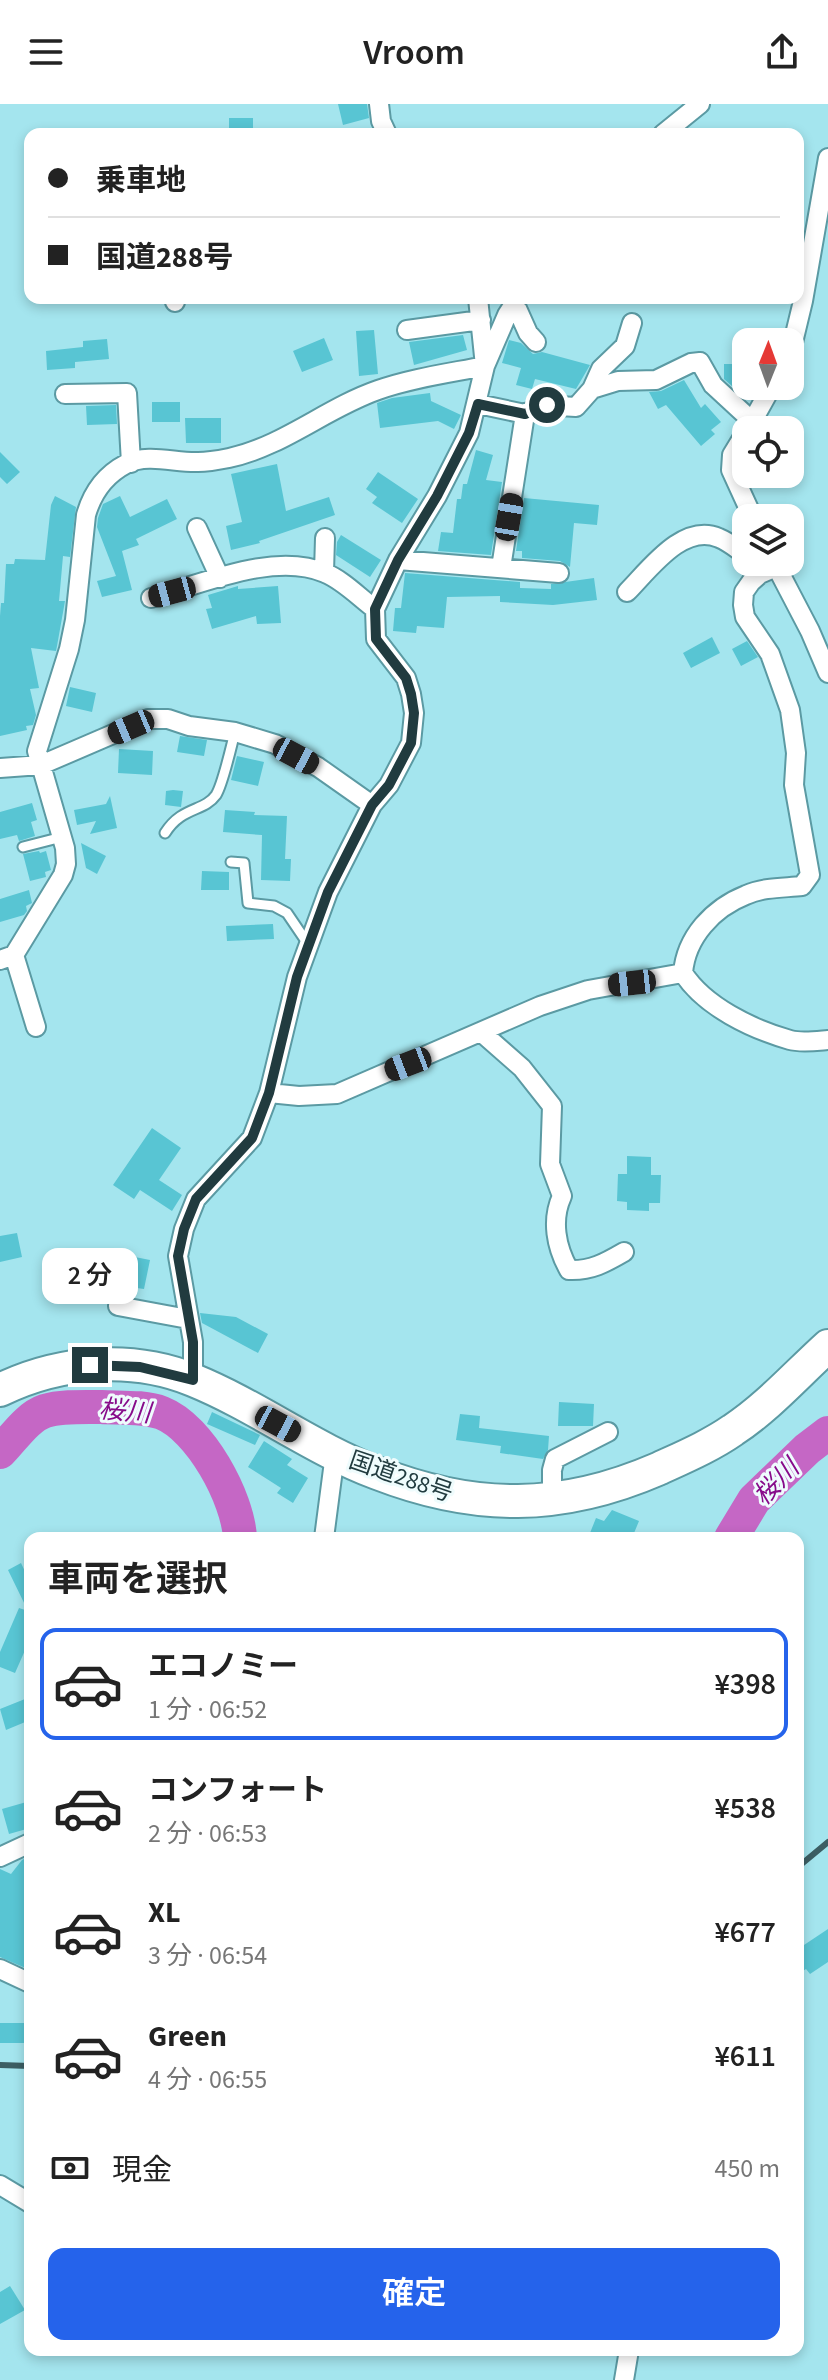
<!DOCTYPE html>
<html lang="ja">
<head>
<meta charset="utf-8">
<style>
	:root { --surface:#fff; --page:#f6f6f6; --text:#222; --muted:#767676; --line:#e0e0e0; --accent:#2563eb }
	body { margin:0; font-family:"Source Sans 3","Noto Sans JP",sans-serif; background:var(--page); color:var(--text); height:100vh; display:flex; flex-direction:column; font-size:30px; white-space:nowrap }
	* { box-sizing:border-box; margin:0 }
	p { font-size:26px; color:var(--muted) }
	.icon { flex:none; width:44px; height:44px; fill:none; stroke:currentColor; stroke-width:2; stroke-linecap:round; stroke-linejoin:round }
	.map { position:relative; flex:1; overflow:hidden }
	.side { position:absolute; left:24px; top:1428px; width:780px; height:824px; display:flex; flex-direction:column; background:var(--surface); border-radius:16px; box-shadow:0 4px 12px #0003 }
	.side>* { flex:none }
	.hud { position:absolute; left:24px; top:24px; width:780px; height:176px; border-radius:16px; box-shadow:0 4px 12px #0003; display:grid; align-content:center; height:176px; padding:0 24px; background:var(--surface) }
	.needle { width:52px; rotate:1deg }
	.fabs { position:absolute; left:732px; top:224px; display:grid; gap:16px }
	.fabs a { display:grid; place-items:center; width:72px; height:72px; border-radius:16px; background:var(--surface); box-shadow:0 4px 12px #0003; font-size:40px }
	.end { position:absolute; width:36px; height:36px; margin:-18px; border:10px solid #213b3f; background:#fff; box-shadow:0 0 0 4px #fff }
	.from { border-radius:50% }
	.bubble { position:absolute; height:56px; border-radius:16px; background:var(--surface); box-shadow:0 4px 12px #0003; font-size:26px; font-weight:600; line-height:56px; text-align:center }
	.car { position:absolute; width:24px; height:48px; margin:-24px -12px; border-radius:10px; box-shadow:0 0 6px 2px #0007; background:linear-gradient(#222 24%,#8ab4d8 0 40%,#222 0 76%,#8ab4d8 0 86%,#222 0) }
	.hud b { display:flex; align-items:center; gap:28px; height:76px; font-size:30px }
	.hud b+b { border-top:2px solid var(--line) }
	.hud i { width:20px; height:20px; background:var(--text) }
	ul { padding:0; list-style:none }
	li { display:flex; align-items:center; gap:24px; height:112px; margin:0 16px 12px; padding:0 8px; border:4px solid transparent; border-radius:16px }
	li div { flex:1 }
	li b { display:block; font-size:30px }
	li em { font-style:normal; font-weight:600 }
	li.current { border-color:var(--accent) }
	li>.icon { width:72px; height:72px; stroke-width:1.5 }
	h2 { padding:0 24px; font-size:36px; line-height:96px }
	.pay { display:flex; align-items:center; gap:20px; height:88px; padding:0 24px; font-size:30px }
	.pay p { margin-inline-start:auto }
	.action { display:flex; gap:16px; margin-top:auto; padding:16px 24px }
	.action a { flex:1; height:92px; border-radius:16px; background:var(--accent); color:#fff; font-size:32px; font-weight:600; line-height:92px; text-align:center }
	header { display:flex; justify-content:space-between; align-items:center; height:104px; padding:0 24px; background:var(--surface); font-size:36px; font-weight:600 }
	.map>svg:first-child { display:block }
</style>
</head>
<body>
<header><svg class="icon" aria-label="menu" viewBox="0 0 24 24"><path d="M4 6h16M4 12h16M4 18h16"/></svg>Vroom<svg class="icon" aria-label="share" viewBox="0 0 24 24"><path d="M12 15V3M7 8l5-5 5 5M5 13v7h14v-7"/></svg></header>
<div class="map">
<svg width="828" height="2276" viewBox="0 0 828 2276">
	<rect width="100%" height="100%" fill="#a4e5ee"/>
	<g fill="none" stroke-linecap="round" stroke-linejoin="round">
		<!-- river -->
		<path stroke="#c567c5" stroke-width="34" d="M 0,1348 C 13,1335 27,1313 45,1307 C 61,1302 84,1303 101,1303 C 119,1304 144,1302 162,1309 C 200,1324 238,1394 240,1434
			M 731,1434 L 754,1396 L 807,1345 L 828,1329"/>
	</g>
	<!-- building -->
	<path fill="#58c5d3" d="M 338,0 L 367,0 L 369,14 L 343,21 Z
		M 229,14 L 253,14 L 253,30 L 229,30 Z
		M 374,226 L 378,270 L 359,272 L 356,227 Z
		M 463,231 L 467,246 L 414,261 L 409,238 Z
		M 324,234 L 333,256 L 302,268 L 293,247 Z
		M 107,235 L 109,255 L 75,258 L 75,264 L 47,266 L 46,247 L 83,243 L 83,237 Z
		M 509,236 L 521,239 L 533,250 L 542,248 L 590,261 L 576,285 L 535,275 L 532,285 L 516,281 L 521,264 L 502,259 Z
		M 724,260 L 746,260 L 746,283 L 732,282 L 724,275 Z
		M 684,276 L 701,304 L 705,300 L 721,318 L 711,326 L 715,330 L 701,342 L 666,301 L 658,305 L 649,288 L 661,287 Z
		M 430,289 L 431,297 L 461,311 L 454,325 L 438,317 L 380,324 L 377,299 L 392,294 Z
		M 152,298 L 180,298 L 180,318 L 152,318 Z
		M 116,301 L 117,320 L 87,321 L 86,302 Z
		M 185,314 L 221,314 L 221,339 L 186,339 Z
		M 476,346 L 493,351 L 486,376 L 502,378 L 491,451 L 438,447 L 441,428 L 453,429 L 457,395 L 461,395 L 463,380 L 467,380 Z
		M 0,348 L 20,368 L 7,380 L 0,373 Z
		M 277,360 L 286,407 L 329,393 L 335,411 L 259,437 L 260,439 L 231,446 L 226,422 L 242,418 L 231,370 Z
		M 378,368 L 418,395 L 402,419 L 372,399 L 377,393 L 366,385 Z
		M 55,392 L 76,403 L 70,453 L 63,452 L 59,497 L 65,497 L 57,542 L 56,547 L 31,544 L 39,584 L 30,585 L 36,611 L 33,621 L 26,622 L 27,626 L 0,632 L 0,512 L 1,499 L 4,499 L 6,460 L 14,460 L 15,455 L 45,456 L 51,401 Z
		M 120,392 L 130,413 L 167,395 L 177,415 L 136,435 L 139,441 L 122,447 L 132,486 L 102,493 L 97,477 L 116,472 L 97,423 L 98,414 L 103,400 Z
		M 524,394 L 599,401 L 597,421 L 574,419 L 570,463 L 560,457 L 522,454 L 522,447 L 516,447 Z
		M 341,431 L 381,456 L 370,473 L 336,451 L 337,438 Z
		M 405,469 L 520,478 L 520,484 L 551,485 L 551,480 L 594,474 L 597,496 L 553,501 L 500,498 L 500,492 L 447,493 L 444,524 L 417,522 L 416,529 L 393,527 L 395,504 L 401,504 Z
		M 238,482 L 238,485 L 278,482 L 281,519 L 257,520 L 256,512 L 212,525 L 206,505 L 212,504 L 208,491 Z
		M 712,533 L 720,549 L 691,564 L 683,549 Z
		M 747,537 L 758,553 L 741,562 L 732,545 Z
		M 70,583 L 96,589 L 92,608 L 66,602 Z
		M 180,632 L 207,636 L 204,652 L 177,648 Z
		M 119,645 L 153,647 L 152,671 L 118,669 Z
		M 237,652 L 264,658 L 258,682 L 231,676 Z
		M 173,686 L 183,687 L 181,703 L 165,701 L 166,687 Z
		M 110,692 L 117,724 L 90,730 L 96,717 L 77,721 L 74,706 L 106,700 Z
		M 32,699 L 37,716 L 31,718 L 35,732 L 19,737 L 17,731 L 0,735 L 0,708 Z
		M 225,706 L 255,708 L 254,711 L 287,712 L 285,755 L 291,755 L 290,777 L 261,776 L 262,731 L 223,728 Z
		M 81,739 L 106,752 L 97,770 L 86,764 Z
		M 39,747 L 40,749 L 46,747 L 51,766 L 45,768 L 46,773 L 30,777 L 23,750 Z
		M 202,767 L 229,768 L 229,786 L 201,786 Z
		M 29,786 L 32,799 L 26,802 L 27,807 L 24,811 L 0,818 L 0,795 Z
		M 273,820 L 274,835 L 227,837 L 226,822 Z
		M 152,1024 L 181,1044 L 159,1076 L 182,1091 L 172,1107 L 140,1086 L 134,1095 L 113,1081 Z
		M 627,1052 L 651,1053 L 651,1071 L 661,1071 L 660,1099 L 649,1099 L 649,1107 L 627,1106 L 627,1098 L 617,1097 L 618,1070 L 627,1070 Z
		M 17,1129 L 22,1153 L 0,1158 L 0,1132 Z
		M 125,1151 L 150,1156 L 144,1185 L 122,1182 Z
		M 98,1152 L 99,1175 L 78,1176 L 77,1153 Z
		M 200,1209 L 236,1213 L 268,1230 L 258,1249 L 202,1219 Z
		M 559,1298 L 594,1300 L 593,1322 L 558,1322 Z
		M 212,1308 L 260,1331 L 255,1341 L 207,1320 Z
		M 460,1310 L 480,1312 L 479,1324 L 549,1332 L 548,1346 L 543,1355 L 500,1349 L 501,1342 L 456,1336 Z
		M 264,1337 L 292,1355 L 287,1361 L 308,1374 L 293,1399 L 277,1389 L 281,1384 L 248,1363 Z
		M 612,1406 L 639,1417 L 632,1434 L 588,1434 L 596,1414 L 604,1417 Z
		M 21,1459 L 30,1478 L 30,1535 L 15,1569 L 0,1563 L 0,1548 L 19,1504 L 28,1507 L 8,1466 Z
		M 30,1593 L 30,1616 L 6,1626 L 0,1605 Z
		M 30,1697 L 30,1724 L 9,1730 L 2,1705 Z
		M 30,1752 L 30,1866 L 0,1853 L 0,1765 L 11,1770 L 22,1756 Z
		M 828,1825 L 828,1858 L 810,1870 L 806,1865 L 798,1870 L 798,1845 Z
		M 0,1919 L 26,1919 L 26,1939 L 0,1939 Z
		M 10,2182 L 25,2206 L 0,2220 L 0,2188 Z"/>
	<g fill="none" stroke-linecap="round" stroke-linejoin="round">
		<defs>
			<path id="lane" d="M 165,729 C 182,702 204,708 216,691 C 223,680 231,643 235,628
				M 23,743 L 62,733
				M 231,758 L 244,759 L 248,799 L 274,802 L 287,809 L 308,840"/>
			<path id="street" d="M 379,0 L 381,17 L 387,30
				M 663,30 L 700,0
				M 175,194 L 175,198
				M 515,200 L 528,229 L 536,238
				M 407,226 L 481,216
				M 790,251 L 803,197 L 828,54
				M 592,285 L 618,277 L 656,276 L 691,259 L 700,258 L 713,281 L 752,317
				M 65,290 L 127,289 L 131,359
				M 478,300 L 525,310 L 542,301 L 576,303 L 592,285 L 601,265 L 625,242 L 632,219
				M 748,325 L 772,282
				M 746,328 L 732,351 L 731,366 L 753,414
				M 197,424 L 220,474
				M 398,456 L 559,469
				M 774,458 L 810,527 L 828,569
				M 776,463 L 760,470 L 751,478 L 744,488 L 743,501 L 745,513 L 770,550 L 790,606 L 796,649 L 794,681 L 810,771 L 802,782 C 784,784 764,783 746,791 C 713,804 686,833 683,869 C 705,903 752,925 790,936 C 801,939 816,937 828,936
				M 501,464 L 525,310
				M 324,468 L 325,434
				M 627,488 C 649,466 683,418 719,434 C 729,438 737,445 746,451
				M 151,494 C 202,480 275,447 325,469 C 343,476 360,494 375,505
				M 0,664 L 41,661 L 148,615 L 168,615 L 189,622 L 235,628 L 275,640 L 318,663 L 372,701
				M 14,851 L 36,923
				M 0,856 L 14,851 L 63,771 L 66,760 L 65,744 L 37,647 L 69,545 L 75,516 L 86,411 C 92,390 105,371 126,360 C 148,349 175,359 198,358 C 208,358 219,356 229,354 C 284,342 326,304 378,286 C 412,274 450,269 485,262 L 507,211 L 518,194
				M 481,928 L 522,964 L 552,1002 L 550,1060 L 562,1092 C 551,1116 556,1143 569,1166 C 591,1167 605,1159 624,1148
				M 269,989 L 299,992 L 337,990 L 540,902 L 588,886 L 683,869
				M 118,1202 L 188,1215
				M 193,1276 L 193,1238 L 178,1152 L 184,1125 L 196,1095 L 252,1034 L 269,989 L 297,873 L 328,788 L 372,701 L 389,681 L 411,639 L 414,609 L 411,590 L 406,574 L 376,535 L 375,505 L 398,456 L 437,392 L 469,329 L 485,262 L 478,194
				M 552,1396 L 552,1366 L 555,1355 L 608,1328
				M 324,1434 L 335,1350
				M 0,1753 L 30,1739
				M 0,1865 L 30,1879
				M 0,2081 L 30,2099
				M 624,2276 L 629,2246"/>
			<path id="highway" d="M 0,1286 C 59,1257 132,1251 193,1276 C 257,1302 313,1345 377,1369 C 475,1407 561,1407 658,1365 C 684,1353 710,1342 733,1326 C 768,1303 797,1270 828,1242"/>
		</defs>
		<!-- lane casing -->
		<use href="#lane" stroke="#5b9aa3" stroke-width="13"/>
		<!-- street casing -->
		<use href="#street" stroke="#5b9aa3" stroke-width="22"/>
		<!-- highway casing -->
		<use href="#highway" stroke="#5b9aa3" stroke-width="36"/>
		<!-- lane -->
		<use href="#lane" stroke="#fff" stroke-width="9"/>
		<!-- street -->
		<use href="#street" stroke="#fff" stroke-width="18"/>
		<!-- highway -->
		<use href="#highway" stroke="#fff" stroke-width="32"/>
		<!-- rail -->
		<path stroke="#3c5e63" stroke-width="6" d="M 798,1763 L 828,1738
			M 0,1961 L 30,1962"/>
	</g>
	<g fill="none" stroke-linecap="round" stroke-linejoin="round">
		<!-- route -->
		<path stroke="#213b3f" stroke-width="10" d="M 90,1261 L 140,1263 L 193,1276 L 193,1238 L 178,1152 L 184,1125 L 196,1095 L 252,1034 L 269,989 L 297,873 L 328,788 L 372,701 L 389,681 L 411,639 L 414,609 L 411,590 L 406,574 L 376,535 L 375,505 L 398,456 L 437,392 L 469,329 L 478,300 L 525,310 L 547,301"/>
	</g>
	<g text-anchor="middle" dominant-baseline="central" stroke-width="6" stroke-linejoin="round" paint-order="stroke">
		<!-- street labels -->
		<g font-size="24" fill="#213b3f" stroke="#effcfd">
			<text transform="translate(401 1373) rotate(19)">国道288号</text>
		</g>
		<!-- water labels -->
		<g font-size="26" font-style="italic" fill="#870b8a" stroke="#effcfd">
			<text transform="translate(125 1307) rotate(5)">桜川</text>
			<text transform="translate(776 1378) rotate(-45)">桜川</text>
		</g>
	</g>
</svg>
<div class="fabs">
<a><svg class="needle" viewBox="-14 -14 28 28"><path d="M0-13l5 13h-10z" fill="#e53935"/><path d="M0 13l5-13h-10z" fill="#767676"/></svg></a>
<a><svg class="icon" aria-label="locate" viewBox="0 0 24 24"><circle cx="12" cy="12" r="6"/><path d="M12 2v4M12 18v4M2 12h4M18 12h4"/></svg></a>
<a><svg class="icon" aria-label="layers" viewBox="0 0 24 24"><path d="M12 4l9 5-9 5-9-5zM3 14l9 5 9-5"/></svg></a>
</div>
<i class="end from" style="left:547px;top:301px"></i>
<i class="end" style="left:90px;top:1261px"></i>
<div class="bubble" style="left:42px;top:1144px;width:96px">2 分</div>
<i class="car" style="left:509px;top:413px;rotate:10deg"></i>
<i class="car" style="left:172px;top:488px;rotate:255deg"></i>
<i class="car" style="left:131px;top:623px;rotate:247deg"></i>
<i class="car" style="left:296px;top:652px;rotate:118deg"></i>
<i class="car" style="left:632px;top:879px;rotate:264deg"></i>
<i class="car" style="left:408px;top:960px;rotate:249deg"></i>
<i class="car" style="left:278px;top:1320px;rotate:118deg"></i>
<div class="hud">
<b><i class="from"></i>乗車地</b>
<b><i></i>国道288号</b>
</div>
<section class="side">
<h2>車両を選択</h2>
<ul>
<li class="current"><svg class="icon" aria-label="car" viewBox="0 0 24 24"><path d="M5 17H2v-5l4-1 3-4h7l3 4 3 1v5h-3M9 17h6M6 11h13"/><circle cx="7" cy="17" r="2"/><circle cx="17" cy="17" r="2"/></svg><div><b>エコノミー</b><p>1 分 · 06:52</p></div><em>¥398</em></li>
<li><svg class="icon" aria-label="car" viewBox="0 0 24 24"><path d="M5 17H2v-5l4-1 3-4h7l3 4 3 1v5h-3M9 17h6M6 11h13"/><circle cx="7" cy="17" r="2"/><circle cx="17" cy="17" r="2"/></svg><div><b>コンフォート</b><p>2 分 · 06:53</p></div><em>¥538</em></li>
<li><svg class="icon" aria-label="car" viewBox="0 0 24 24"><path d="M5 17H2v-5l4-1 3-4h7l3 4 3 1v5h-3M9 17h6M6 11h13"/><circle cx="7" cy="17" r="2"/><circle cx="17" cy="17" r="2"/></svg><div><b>XL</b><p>3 分 · 06:54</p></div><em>¥677</em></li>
<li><svg class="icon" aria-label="car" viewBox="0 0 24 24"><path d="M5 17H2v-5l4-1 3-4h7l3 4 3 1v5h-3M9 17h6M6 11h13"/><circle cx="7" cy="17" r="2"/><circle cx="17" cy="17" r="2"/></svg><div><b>Green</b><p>4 分 · 06:55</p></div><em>¥611</em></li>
</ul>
<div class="pay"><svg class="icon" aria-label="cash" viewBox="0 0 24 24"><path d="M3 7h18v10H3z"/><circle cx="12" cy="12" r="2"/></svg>現金<p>450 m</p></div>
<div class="action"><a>確定</a></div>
</section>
</div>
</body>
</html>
